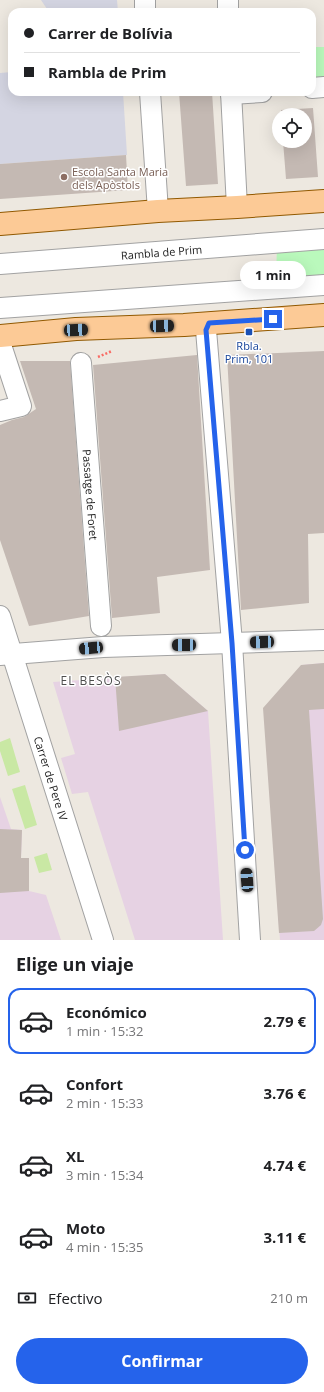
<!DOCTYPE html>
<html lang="es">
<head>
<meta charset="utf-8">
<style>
	:root { --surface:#fff; --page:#f6f6f6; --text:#202124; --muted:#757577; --line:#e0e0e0; --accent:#2563eb }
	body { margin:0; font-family:"Open Sans",sans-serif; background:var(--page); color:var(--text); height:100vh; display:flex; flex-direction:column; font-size:15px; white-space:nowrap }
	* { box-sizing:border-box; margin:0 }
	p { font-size:13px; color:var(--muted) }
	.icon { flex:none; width:22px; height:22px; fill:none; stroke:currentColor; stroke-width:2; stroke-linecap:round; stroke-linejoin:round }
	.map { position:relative; height:940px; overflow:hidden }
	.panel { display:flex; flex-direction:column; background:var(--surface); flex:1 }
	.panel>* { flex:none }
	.banner { position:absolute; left:8px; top:8px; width:308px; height:88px; border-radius:12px; box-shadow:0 4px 16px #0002; display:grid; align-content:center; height:88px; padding:0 16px; background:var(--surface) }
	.fabs { position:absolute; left:272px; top:108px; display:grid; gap:8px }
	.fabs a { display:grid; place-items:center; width:40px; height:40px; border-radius:50%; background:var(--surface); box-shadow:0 4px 16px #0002; font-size:20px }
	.end { position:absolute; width:18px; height:18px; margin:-9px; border:5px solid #2563eb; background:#fff; box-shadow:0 0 0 2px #fff }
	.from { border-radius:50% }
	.bubble { position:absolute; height:28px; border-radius:14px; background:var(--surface); box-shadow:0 4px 16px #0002; font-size:13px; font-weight:700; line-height:28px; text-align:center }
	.car { position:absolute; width:12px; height:24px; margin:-12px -6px; border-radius:5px; box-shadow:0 0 3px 1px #0007; background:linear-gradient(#222 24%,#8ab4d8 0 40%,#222 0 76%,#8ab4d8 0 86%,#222 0) }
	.banner b { display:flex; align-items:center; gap:14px; height:38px; font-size:15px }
	.banner b+b { border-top:1px solid var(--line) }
	.banner i { width:10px; height:10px; background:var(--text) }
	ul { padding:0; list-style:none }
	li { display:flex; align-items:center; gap:12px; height:66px; margin:0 8px 6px; padding:0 8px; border:2px solid transparent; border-radius:12px }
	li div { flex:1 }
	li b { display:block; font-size:15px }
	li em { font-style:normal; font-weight:700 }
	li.on { border-color:var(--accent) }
	li>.icon { width:36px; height:36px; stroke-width:1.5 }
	h2 { padding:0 16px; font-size:18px; line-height:48px }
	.pay { display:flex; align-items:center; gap:10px; height:44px; padding:0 16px; font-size:15px }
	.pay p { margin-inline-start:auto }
	.action { display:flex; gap:8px; margin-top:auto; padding:8px 16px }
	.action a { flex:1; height:46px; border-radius:24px; background:var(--accent); color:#fff; font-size:16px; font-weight:700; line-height:46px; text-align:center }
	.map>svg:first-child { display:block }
</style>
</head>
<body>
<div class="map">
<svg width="324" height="940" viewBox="0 0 324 940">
	<rect width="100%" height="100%" fill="#ede8e0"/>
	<!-- industrial -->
	<path fill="#e6d2e3" d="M 324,663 L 324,940 L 280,940 L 264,708 L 302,665 Z
		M 165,674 L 208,711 L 223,940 L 135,940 L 88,792 L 72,794 L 61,758 L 75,754 L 53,682 Z
		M 0,797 L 11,829 L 22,830 L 21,858 L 29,858 L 29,891 L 46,895 L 61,940 L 0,940 Z"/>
	<!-- grass -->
	<path fill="#c9e8a4" d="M 10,738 L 20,772 L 8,776 L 0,751 L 0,742 Z
		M 25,785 L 37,825 L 25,829 L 12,789 Z
		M 47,853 L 52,870 L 39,873 L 34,857 Z"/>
	<!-- park -->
	<path fill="#baf9bc" d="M 312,47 L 324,47 L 324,77 L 312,78 Z
		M 277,247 L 324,247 L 324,276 L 276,276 Z"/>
	<!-- plaza -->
	<path fill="#d4d5e2" d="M 41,0 L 117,0 L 118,12 L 49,12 Z
		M 12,72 L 12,92 L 123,92 L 127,155 L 0,164 L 0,73 Z"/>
	<!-- building -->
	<path fill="#c4b9b3" d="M 179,92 L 212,92 L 218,184 L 186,186 Z
		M 313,108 L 318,177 L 286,179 L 283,141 L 305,141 L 305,115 L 281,115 L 281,110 Z
		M 126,155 L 128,190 L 0,199 L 0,164 Z
		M 324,351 L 324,533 L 308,534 L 309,603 L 241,610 L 227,355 Z
		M 197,355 L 210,570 L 157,577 L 160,613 L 112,618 L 93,365 Z
		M 20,361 L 70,361 L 89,616 L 29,626 L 0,540 L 0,425 L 12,420 L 24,417 L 36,409 Z
		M 324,663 L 324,709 L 309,710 L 323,919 L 321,925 L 314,931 L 279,933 L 263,708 L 301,665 Z
		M 165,674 L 208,711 L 119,731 L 115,677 Z
		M 0,829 L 22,830 L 21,858 L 29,858 L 29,891 L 0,893 Z"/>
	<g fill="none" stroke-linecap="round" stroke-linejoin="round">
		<defs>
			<g id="minor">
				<path d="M 228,0 L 228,12"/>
				<path d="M 145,12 L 145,0"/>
				<path d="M 312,88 L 324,87"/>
				<path d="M 150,92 L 158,211"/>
				<path d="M 231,92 L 237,207"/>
				<path d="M 231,94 L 262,92"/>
				<path id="s1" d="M 0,264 L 324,239"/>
				<path d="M 0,308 L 324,285"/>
				<path d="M 209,323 L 206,330 L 232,643 L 250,940"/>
				<path d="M 0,342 L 21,406 L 0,411"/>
				<path id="s2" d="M 81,363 L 101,626"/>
				<path id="s3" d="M 0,616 L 103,940"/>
				<path d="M 0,655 L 103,647 L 324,640"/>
			</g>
			<path id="major" d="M 0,224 L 158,211 L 237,207 L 324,201
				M 0,336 L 76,329 L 184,325 L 324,315"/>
		</defs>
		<!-- minor casing -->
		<use href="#minor" stroke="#a2a2a2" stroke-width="22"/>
		<!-- major casing -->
		<use href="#major" stroke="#915900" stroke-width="24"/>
		<!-- path -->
		<path stroke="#f96b64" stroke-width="2.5" stroke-dasharray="2 2" stroke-linecap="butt" d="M 98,357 L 112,351"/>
		<!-- minor -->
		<use href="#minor" stroke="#fff" stroke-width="20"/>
		<!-- major -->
		<use href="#major" stroke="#fcca96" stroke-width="22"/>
	</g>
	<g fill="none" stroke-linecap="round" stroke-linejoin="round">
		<!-- route -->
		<path stroke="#2563eb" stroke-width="5" d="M 245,850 L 232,643 L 206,330 L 209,323 L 273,319"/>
	</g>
	<!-- markers -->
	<circle fill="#8d6e63" stroke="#fff" stroke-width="1.5" cx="64" cy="177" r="4"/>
	<rect fill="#1a4fb4" stroke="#fff" stroke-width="1.5" x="245" y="328" width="8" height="8" rx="2"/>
	<g text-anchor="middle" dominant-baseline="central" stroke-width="3" stroke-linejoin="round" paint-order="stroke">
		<!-- education labels -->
		<g font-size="11" fill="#785e54" stroke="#fff" text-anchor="start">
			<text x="72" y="171">Escola Santa Maria<tspan x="72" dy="13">dels Apòstols</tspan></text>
		</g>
		<!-- street labels -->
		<g font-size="11" fill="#1b1b1b" stroke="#fff">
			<text stroke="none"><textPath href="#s1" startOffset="162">Rambla de Prim</textPath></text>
			<text stroke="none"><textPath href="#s2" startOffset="132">Passatge de Foret</textPath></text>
			<text stroke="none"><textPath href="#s3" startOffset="170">Carrer de Pere IV</textPath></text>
		</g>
		<!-- transit labels -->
		<g font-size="11" fill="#164399" stroke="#fff">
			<text x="249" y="345">Rbla.<tspan x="249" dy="13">Prim, 101</tspan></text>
		</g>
		<!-- neighbourhood labels -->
		<g font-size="12" letter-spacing="1" fill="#4e4e4e" stroke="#fff">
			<text x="91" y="680">EL BESÒS</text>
		</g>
	</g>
</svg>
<div class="fabs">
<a><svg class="icon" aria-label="locate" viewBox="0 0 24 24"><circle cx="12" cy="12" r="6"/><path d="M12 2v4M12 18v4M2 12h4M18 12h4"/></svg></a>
</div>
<i class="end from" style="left:245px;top:850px"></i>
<i class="end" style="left:273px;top:319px"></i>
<div class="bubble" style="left:240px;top:261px;width:66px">1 min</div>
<i class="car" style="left:162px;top:326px;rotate:88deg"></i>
<i class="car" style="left:76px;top:330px;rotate:87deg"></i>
<i class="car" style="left:262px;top:642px;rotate:268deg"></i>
<i class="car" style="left:184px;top:645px;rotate:269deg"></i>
<i class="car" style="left:91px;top:648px;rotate:265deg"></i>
<i class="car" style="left:247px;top:880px;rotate:356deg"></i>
<div class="banner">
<b><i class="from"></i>Carrer de Bolívia</b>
<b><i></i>Rambla de Prim</b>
</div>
</div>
<section class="panel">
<h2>Elige un viaje</h2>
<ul>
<li class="on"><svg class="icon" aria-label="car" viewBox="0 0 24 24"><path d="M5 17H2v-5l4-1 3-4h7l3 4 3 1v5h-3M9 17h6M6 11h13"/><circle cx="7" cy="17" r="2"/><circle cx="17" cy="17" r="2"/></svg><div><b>Económico</b><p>1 min · 15:32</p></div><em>2.79 €</em></li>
<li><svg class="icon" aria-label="car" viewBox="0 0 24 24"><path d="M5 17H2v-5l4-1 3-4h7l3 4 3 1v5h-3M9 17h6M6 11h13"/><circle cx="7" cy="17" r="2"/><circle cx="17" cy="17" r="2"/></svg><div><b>Confort</b><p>2 min · 15:33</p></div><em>3.76 €</em></li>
<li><svg class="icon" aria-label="car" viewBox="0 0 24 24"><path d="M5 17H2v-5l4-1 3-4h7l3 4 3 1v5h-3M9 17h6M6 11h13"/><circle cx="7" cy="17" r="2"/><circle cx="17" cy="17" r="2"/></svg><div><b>XL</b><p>3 min · 15:34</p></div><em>4.74 €</em></li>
<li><svg class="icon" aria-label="car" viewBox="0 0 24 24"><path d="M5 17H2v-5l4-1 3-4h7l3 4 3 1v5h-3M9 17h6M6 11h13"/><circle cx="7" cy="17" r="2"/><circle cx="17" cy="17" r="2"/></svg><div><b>Moto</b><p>4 min · 15:35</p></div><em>3.11 €</em></li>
</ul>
<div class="pay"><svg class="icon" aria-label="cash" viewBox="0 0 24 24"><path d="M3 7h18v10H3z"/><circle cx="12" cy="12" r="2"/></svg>Efectivo<p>210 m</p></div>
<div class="action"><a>Confirmar</a></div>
</section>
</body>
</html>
